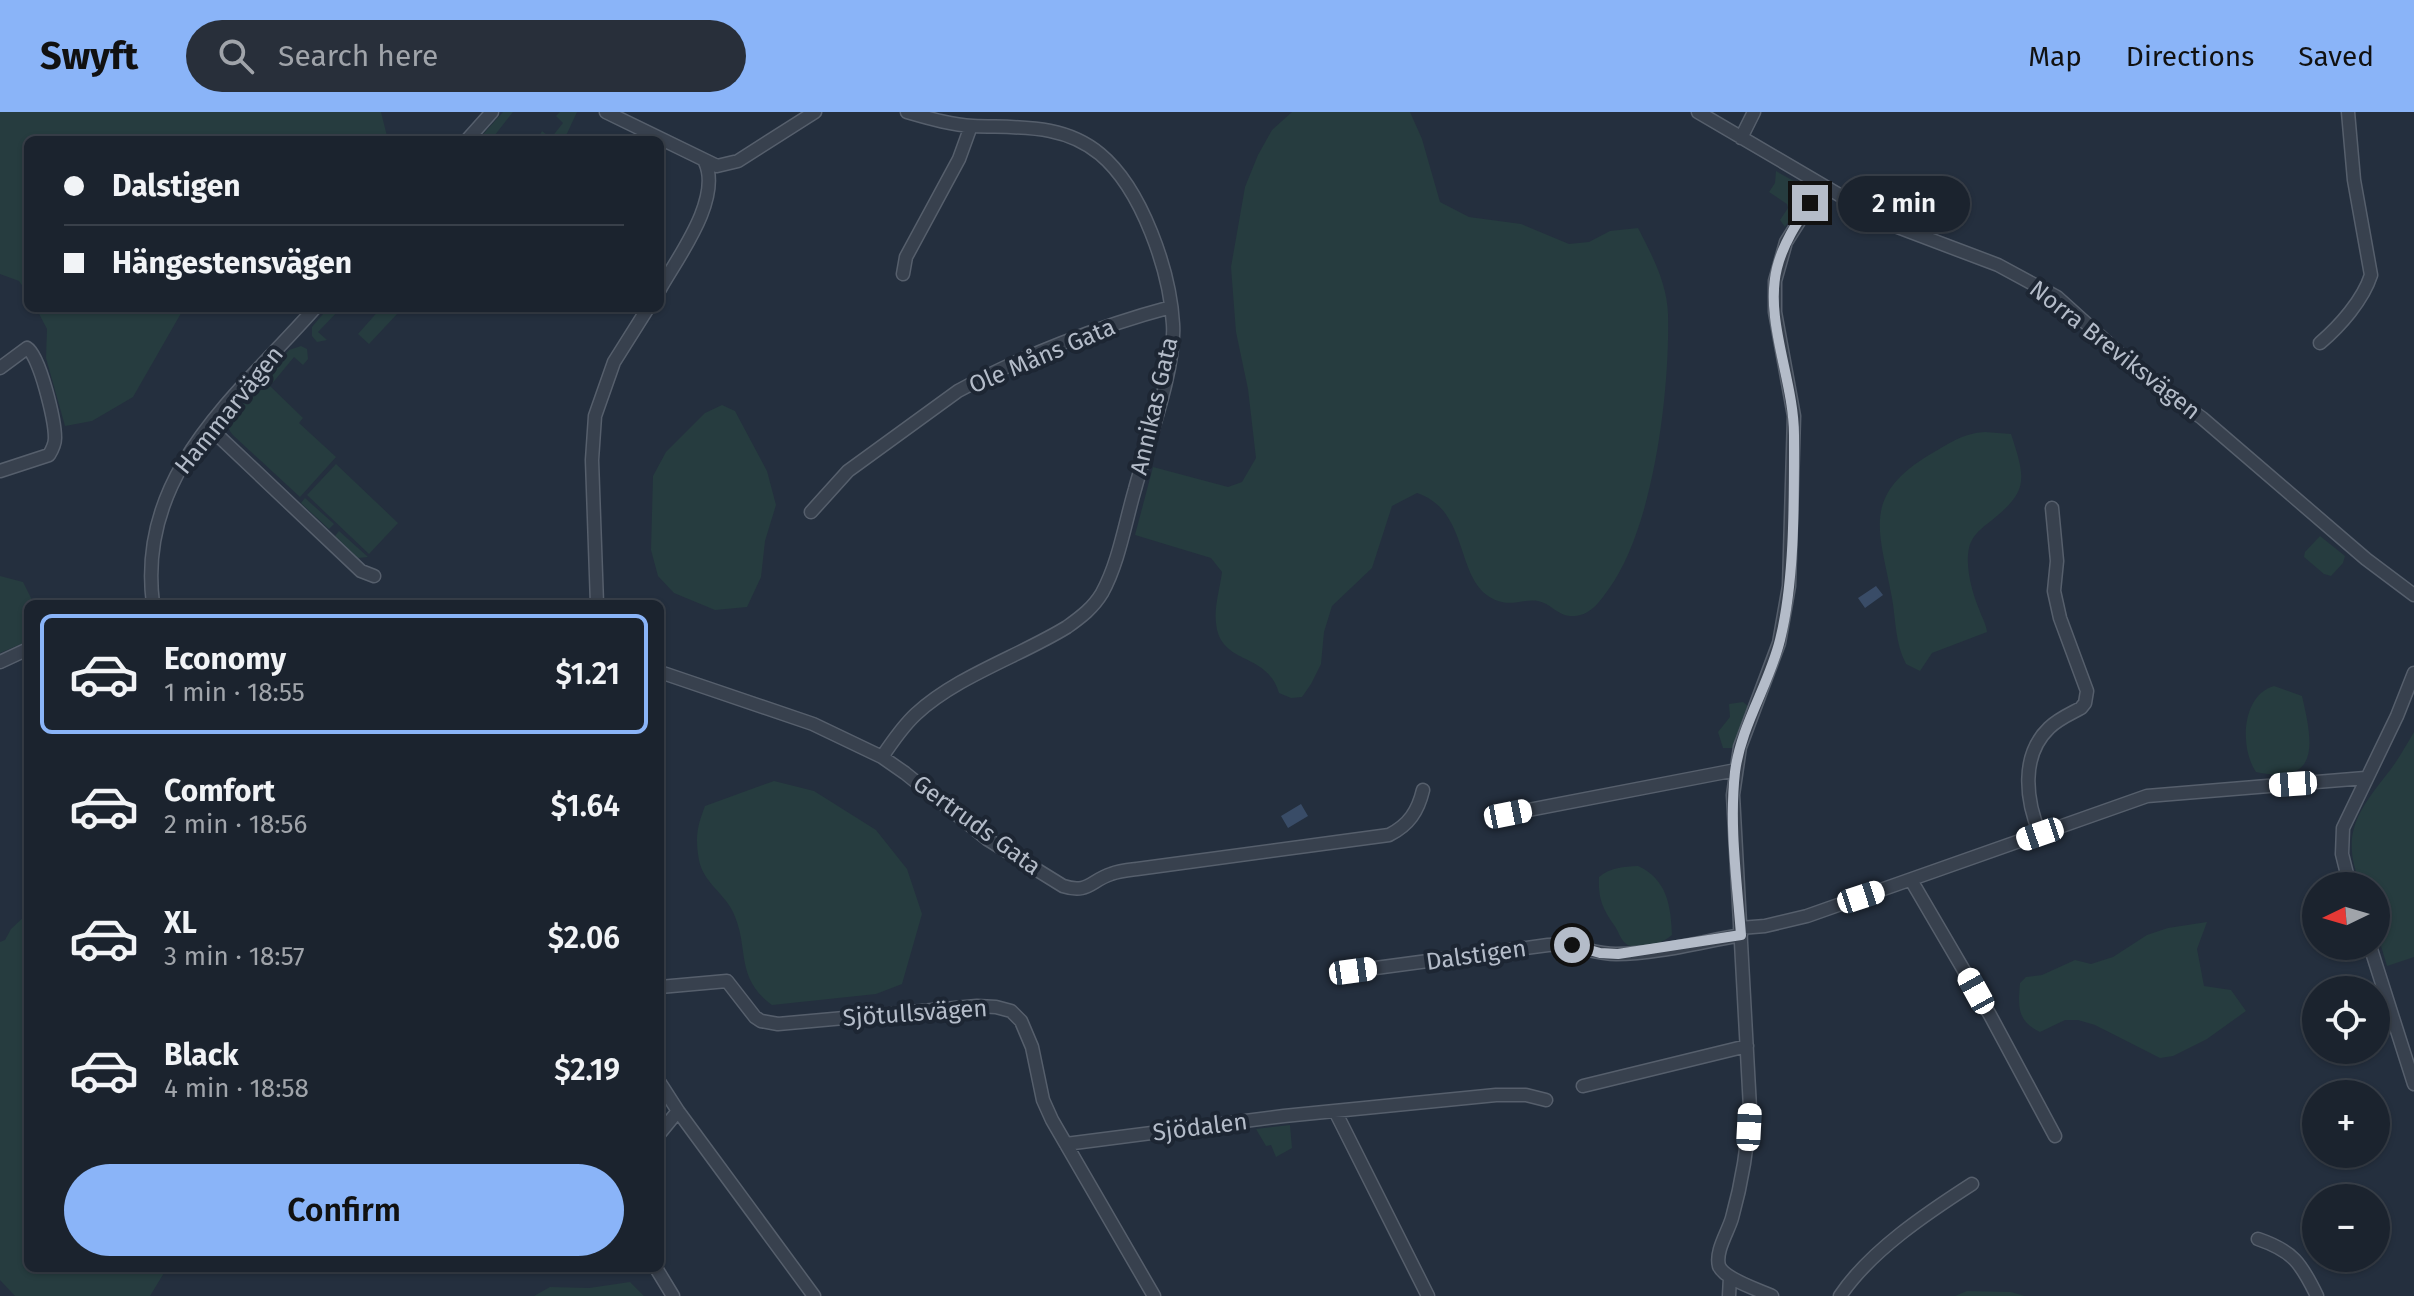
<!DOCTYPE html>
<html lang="en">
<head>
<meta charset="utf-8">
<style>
	:root { --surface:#1b232e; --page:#282f3a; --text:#f1f3f6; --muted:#a0a4aa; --line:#39404a; --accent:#8ab4f8 }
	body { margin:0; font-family:"Fira Sans",sans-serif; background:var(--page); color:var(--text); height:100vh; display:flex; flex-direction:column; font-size:30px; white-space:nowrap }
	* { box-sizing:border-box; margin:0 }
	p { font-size:26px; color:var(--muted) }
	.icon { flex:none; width:44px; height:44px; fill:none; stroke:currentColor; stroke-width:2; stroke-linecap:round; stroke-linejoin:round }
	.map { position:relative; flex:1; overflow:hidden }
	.details { position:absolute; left:24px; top:488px; width:640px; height:672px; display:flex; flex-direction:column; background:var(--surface); border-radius:12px; box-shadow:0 2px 6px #0004,0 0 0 2px var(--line) }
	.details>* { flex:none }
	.banner { position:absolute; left:24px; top:24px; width:640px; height:176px; border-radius:12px; box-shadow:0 2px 6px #0004,0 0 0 2px var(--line); display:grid; align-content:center; height:176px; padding:0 40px; background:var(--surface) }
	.needle { width:52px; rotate:265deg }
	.controls { position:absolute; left:2302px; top:760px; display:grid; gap:16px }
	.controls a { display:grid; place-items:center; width:88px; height:88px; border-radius:50%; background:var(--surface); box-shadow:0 2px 6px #0004,0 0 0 2px var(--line); font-size:40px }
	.end { position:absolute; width:36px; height:36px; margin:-18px; border:10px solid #b4bcc9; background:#111; box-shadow:0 0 0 4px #111 }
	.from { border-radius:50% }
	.bubble { position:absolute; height:56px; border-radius:28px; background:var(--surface); box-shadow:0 2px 6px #0004,0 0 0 2px var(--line); font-size:26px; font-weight:600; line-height:56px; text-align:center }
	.car { position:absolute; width:24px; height:48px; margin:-24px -12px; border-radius:10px; box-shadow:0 0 6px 2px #0007; background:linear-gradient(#fff 24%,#345 0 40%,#fff 0 76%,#345 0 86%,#fff 0) }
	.banner b { display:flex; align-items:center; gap:28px; height:76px; font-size:30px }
	.banner b+b { border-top:2px solid var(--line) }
	.banner i { width:20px; height:20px; background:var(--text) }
	ul { padding:14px 0 0; list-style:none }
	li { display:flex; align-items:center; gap:24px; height:120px; margin:0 16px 12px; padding:0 24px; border:4px solid transparent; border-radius:12px }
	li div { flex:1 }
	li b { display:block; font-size:30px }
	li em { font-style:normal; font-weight:600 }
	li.current { border-color:var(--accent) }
	li>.icon { width:72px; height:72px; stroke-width:1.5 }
	.primary-button { display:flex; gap:16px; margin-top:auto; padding:16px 40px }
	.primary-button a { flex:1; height:92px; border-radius:48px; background:var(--accent); color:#111; font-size:32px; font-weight:600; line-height:92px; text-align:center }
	header { display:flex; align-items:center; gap:48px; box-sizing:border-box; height:112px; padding:0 40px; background:var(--accent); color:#111 }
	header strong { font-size:38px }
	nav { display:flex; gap:44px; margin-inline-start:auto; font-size:28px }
	.search { width:560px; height:72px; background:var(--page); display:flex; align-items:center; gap:20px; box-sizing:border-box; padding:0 28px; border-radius:44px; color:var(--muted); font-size:30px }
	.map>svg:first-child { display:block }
</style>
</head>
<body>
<header>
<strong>Swyft</strong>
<div class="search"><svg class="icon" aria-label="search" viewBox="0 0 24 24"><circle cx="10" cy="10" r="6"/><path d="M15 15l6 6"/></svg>Search here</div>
<nav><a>Map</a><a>Directions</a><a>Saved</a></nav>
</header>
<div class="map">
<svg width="2414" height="1184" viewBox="0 0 2414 1184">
	<rect width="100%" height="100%" fill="#242f3e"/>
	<!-- green -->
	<path fill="#263c3f" d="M 0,0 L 381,0 L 388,28 L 28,28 L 28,182 L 19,169 L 0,162 Z
		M 503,0 L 513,0 L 491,28 L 478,28 Z
		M 560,0 L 577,0 L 564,28 L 537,28 L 542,19 L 551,26 L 563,11 L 556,4 Z
		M 1292,0 L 1410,0 L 1422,27 L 1440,90 L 1469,105 L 1521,112 L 1569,132 L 1589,130 L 1610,119 L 1638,116 C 1652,143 1667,171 1668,202 C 1670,278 1654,416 1608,478 C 1598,492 1589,505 1570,504 C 1557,503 1550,491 1538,489 C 1526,487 1513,493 1502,490 C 1452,478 1474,400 1417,381 L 1392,394 L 1372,456 L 1332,494 L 1324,520 L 1321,552 L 1311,572 L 1302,585 L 1291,586 L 1279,581 C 1267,539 1220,554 1216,511 C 1214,495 1220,476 1222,460 L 1211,446 L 1135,423 L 1153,355 L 1228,375 L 1242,370 L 1256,346 L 1248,277 L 1236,220 L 1231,155 L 1245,75 L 1258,43 L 1272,18 Z
		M 1776,59 L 1799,72 L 1805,84 L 1785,115 L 1780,108 L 1788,96 L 1787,92 L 1769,80 L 1775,71 Z
		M 36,196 L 184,196 L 133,285 L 92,309 L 65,314 L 46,246 L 47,217 Z
		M 328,196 L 341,196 L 318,220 L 327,228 L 317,230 L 312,224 L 312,215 Z
		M 381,196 L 393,196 L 398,201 L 369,232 L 358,222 Z
		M 301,234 L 307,237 L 308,247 L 303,253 L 294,245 L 270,274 L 303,306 L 299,311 L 336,345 L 300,385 L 235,325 C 229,319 227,316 230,307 L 289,238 Z
		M 722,293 L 735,299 L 767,359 L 776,393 L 765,429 L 761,465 L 747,495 L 715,498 L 674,481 L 658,464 L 651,438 L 653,364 L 666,340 L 705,301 Z
		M 1985,320 L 2011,322 C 2027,370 2028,380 1987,412 C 1979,418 1971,426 1969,436 C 1965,454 1972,481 1979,497 C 1982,506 1986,511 1987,520 L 1932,541 L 1920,559 L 1906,552 C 1895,531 1896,509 1892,486 C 1880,420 1860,385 1929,343 C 1948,332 1963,321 1985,320 Z
		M 336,352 L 398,411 L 369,442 L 307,383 Z
		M 305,386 L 334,412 L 329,417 L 301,391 Z
		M 339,419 L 368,445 L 358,446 L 335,424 Z
		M 2320,424 L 2345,444 L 2343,451 L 2331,464 L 2324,462 L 2304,445 L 2305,440 Z
		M 0,464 L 23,470 L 34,492 L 28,492 L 28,529 L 0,541 Z
		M 2274,574 L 2302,584 C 2313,631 2321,674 2256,660 C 2239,635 2242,583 2274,574 Z
		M 1743,590 L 1748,594 L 1733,636 L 1723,636 L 1718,620 L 1730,605 L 1729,592 Z
		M 2414,620 L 2414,845 L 2387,854 L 2376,817 L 2376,774 L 2361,774 C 2339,721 2359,698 2391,657 C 2399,646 2407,632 2414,620 Z
		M 774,669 L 814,679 L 876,718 L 907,757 L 922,802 L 902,872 L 876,882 L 772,893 C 734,865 750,836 733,800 C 724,781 703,770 699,748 C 695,725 697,715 705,694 Z
		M 1638,754 C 1667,767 1671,794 1672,823 C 1662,832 1635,842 1624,830 C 1620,826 1618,818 1614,813 C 1602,796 1598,786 1599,765 C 1611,755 1623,755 1638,754 Z
		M 28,801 L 28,1156 L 167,1156 L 150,1184 L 15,1184 L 0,1168 L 0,830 L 5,828 L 11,817 Z
		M 2207,810 L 2197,837 L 2204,874 L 2231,878 L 2246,899 L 2207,927 L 2173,944 L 2160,946 L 2095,913 L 2078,908 L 2065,908 L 2040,920 C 2017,909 2018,895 2020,871 L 2026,865 L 2042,863 L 2075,848 L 2091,852 L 2113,845 L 2147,823 L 2168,816 Z
		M 1290,1013 L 1292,1036 L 1276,1045 L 1271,1033 L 1266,1034 L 1256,1017 Z
		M 630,1170 L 644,1184 L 534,1184 L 550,1175 L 589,1176 Z
		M 1967,1179 L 2011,1180 L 2025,1184 L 1955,1184 Z"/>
	<!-- water -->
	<path fill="#394c67" d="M 1876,474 L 1883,483 L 1865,496 L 1858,486 Z
		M 1301,692 L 1308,704 L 1288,716 L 1281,704 Z"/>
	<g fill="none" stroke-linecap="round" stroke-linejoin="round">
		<defs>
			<path id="minor" d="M 606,0 L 717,54 L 738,49 L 815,0
				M 1698,0 L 1887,111 L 1998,153 L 2057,185 L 2150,269 L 2202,306 L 2366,447 L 2414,483
				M 1741,26 L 1754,0
				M 467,28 L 492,0
				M 903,162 L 906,145 L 959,47 L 971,14
				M 660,177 C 678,145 722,87 705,50
				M 2320,231 C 2340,214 2363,188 2371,163 L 2354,68 L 2348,0
				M 0,256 L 27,236 C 40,244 55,309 55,326 C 55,333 52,338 49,343 L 0,359
				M 209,315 L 361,459 L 374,464
				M 811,400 L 848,359 L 958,279 C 1022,244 1100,214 1171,195
				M 153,492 C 136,361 237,284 315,196
				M 597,492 L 592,348 L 595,304 L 614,250 L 648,196
				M 0,550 L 28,537
				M 660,560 L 813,612 L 882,645 L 905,661 L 987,727 L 1063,774 C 1088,782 1090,769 1111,762 C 1119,759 1129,758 1137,757 L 1389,723 C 1409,713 1418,699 1423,678
				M 882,645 C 892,630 903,614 916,602 C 957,564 1020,544 1067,515 C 1081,505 1093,496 1102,481 C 1119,450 1125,411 1135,377 C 1147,332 1176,257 1173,212 C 1170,159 1142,77 1100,42 C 1063,11 1018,16 973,14 C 951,13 928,6 907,0
				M 1508,702 L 1736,658
				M 2040,722 C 2026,689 2020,644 2049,616 C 2058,607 2070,602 2081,596 L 2085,591 L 2087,579 L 2060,506 L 2054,479 L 2057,449 L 2052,396
				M 1911,768 L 1990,903 L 2055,1024
				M 2350,774 L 2342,742 L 2343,716 L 2397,604 L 2414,561
				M 1740,816 L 1765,814 L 1807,804 L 2147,684 L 2365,666
				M 2370,834 L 2414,972
				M 1353,859 L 1548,833 C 1575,831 1592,842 1616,842 C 1657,842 1700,830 1741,823
				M 660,875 L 727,869 L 755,905 L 761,909 L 778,912 L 977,894 L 996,895 L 1011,899 L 1021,909 L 1032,935 L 1043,988 L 1052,1008 L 1154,1184
				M 660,971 L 678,999 L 814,1184
				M 1583,974 L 1747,934
				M 1335,999 L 1428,1184
				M 660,1021 L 678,999
				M 1066,1032 L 1284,1004 L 1496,983 L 1526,983 L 1546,988
				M 2258,1127 C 2293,1139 2301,1151 2317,1184
				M 656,1156 L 673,1184
				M 1729,1184 L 1730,1165
				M 1772,1184 C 1759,1178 1724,1167 1719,1154 C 1715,1139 1728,1120 1732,1106 C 1742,1070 1748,1034 1750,996 L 1733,683 L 1740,635 L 1779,531 L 1789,474 L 1794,304 L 1775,200 L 1775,169 L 1786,130 L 1822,73
				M 1840,1184 C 1870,1139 1927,1101 1972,1072"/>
		</defs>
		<!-- minor casing -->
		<use href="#minor" stroke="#565f6c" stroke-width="15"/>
		<!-- minor -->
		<use href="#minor" stroke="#38414e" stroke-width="12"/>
	</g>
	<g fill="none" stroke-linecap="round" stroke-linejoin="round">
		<!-- route -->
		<path stroke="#b4bcc9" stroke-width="10" d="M 1572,833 L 1600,841 L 1618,842 L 1741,823 C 1737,769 1729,714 1735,660 C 1741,613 1769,573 1780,528 C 1795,468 1794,386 1794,323 C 1794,268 1764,208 1777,156 C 1783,132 1796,112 1810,91"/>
	</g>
	<g text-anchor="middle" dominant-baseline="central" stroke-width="8" stroke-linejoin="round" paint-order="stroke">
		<!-- street labels -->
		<g font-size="24" fill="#b4bcc9" stroke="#1d2633">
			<text transform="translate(2115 238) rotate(38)">Norra Breviksvägen</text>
			<text transform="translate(1042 244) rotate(-23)">Ole Måns Gata</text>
			<text transform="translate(1154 294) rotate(-77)">Annikas Gata</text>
			<text transform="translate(229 298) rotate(-51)">Hammarvägen</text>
			<text transform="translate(977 713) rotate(36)">Gertruds Gata</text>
			<text transform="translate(1476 843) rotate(-8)">Dalstigen</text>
			<text transform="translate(915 901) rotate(-4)">Sjötullsvägen</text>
			<text transform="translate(1200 1015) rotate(-7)">Sjödalen</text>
		</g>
	</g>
</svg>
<div class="controls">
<a><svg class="needle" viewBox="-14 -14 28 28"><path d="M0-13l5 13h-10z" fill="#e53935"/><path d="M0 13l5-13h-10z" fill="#a0a4aa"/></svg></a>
<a><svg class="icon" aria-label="locate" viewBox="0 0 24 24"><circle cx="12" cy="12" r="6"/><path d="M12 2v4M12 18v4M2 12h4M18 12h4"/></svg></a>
<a>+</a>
<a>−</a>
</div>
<i class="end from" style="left:1572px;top:833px"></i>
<i class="end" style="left:1810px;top:91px"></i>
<div class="bubble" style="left:1838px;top:64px;width:132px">2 min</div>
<i class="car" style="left:2293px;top:672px;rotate:266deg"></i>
<i class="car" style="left:1508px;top:702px;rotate:79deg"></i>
<i class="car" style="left:2040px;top:722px;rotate:251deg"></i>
<i class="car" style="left:1861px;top:785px;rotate:72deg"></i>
<i class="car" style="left:1353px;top:859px;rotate:82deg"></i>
<i class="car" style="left:1976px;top:879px;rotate:331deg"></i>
<i class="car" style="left:1749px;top:1015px;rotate:3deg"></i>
<div class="banner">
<b><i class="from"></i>Dalstigen</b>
<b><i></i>Hängestensvägen</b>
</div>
<section class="details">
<ul>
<li class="current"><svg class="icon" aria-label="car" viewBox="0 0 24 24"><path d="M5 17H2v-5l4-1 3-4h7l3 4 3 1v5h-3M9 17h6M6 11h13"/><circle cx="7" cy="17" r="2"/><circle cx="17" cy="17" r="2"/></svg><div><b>Economy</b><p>1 min · 18:55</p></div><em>$1.21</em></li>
<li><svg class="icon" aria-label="car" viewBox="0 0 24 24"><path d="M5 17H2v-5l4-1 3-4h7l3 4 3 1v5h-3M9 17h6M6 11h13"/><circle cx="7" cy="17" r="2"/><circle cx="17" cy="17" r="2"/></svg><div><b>Comfort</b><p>2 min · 18:56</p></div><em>$1.64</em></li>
<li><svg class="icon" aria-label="car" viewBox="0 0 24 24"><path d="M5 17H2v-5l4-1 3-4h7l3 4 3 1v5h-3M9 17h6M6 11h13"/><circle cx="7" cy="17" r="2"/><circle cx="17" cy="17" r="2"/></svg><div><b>XL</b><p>3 min · 18:57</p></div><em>$2.06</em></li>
<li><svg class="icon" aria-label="car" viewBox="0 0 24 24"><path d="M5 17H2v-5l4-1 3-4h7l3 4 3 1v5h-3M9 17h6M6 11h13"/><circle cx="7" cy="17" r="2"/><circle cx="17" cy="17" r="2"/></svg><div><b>Black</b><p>4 min · 18:58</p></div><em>$2.19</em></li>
</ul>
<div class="primary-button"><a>Confirm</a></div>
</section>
</div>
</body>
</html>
